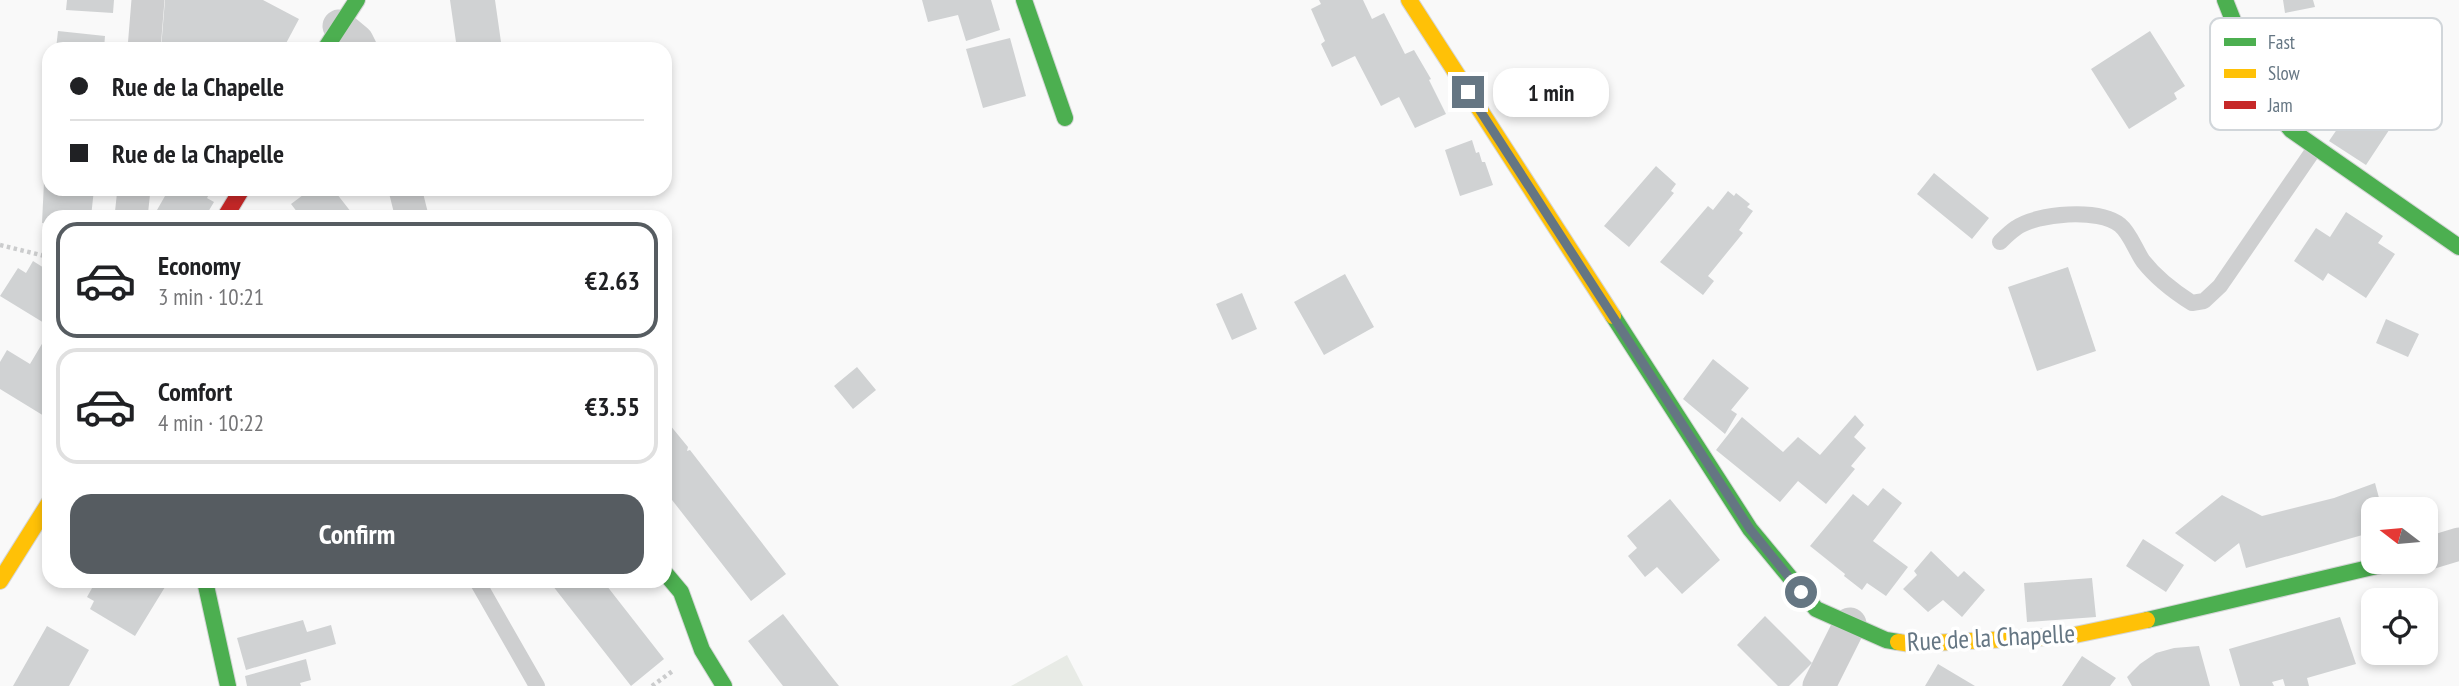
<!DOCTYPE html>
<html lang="en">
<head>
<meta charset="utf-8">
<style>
	:root { --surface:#fff; --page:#f6f6f6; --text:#202124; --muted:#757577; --line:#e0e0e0; --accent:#565c61 }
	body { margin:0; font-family:"PT Sans Narrow",sans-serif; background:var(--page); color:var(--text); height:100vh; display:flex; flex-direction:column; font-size:26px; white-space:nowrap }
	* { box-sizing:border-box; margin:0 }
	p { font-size:23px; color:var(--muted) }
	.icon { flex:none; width:38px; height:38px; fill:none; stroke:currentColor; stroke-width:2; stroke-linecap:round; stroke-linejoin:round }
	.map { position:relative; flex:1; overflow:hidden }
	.sheet { position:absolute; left:42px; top:210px; width:630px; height:378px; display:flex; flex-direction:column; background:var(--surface); border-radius:21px; box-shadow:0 4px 10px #0003 }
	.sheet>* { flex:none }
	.guide { position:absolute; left:42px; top:42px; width:630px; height:154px; border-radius:21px; box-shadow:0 4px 10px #0003; display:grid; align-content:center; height:154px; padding:0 28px; background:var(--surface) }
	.needle { width:46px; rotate:286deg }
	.tools { position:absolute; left:2361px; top:497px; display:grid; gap:14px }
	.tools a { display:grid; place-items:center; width:77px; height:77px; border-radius:14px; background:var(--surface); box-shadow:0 4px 10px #0003; font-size:35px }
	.end { position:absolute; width:32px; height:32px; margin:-16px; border:9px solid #657683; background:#fff; box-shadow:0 0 0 4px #fff }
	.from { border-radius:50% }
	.bubble { position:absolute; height:49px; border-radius:21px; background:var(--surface); box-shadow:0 4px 10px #0003; font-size:23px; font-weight:600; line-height:49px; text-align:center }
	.guide b { display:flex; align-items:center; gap:24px; height:66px; font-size:26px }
	.guide b+b { border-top:2px solid var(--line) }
	.guide i { width:18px; height:18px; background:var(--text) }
	ul { padding:12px 0 0; list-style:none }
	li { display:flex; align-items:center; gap:21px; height:116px; margin:0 14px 10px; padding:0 14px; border:4px solid var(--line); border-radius:21px }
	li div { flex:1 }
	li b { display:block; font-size:26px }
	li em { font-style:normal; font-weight:600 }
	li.selected { border-color:var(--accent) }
	li>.icon { width:63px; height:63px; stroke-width:1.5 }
	.primary-button { display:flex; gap:14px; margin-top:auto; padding:14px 28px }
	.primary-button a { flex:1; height:80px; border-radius:21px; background:var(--accent); color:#fff; font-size:28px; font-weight:600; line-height:80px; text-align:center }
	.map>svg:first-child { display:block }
</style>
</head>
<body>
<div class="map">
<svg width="2459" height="686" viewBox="0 0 2459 686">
	<rect width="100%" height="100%" fill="#f9f9f9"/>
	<!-- green -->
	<path fill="#e8ebe6" d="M 1067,655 L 1083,686 L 1011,686 Z"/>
	<!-- building -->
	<path fill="#d0d2d3" d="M 67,0 L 114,0 L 113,13 L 66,10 Z
		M 165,0 L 263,0 L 299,19 L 283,49 L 161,49 Z
		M 450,0 L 495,0 L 502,49 L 457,49 Z
		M 922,0 L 991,0 L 1000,30 L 966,41 L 958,15 L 928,22 Z
		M 1319,0 L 1363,0 L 1372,19 L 1384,13 L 1405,54 L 1414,50 L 1431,79 L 1429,80 L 1446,114 L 1415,128 L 1399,97 L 1381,106 L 1355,56 L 1332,67 L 1321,44 L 1325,41 L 1311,9 L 1321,4 Z
		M 2283,0 L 2313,0 L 2315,7 L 2285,13 Z
		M 58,31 L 105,36 L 104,49 L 56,49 Z
		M 2150,31 L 2185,86 L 2174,93 L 2177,99 L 2129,129 L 2091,69 Z
		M 1010,38 L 1026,96 L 983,108 L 966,49 Z
		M 43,72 L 49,73 L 49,111 L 42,110 Z
		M 2359,97 L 2395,121 L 2366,165 L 2329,141 Z
		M 1472,140 L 1476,153 L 1479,152 L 1482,162 L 1485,162 L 1493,185 L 1460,196 L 1445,150 Z
		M 45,161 L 49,161 L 49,189 L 94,189 L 91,217 L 49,217 L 49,224 L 42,223 Z
		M 1656,166 L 1676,184 L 1671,191 L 1674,193 L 1629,247 L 1604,226 Z
		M 1934,173 L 1989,218 L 1972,239 L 1917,194 Z
		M 169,189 L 212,189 L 207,198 L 214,202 L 205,217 L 153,217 Z
		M 311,189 L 333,189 L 355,217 L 301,217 L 291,204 Z
		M 1728,191 L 1734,196 L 1736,193 L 1750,204 L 1747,207 L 1753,211 L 1739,230 L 1743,233 L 1708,276 L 1714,281 L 1703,295 L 1660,262 L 1708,206 L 1713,210 Z
		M 2346,212 L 2383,236 L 2378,243 L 2395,254 L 2366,298 L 2328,273 L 2323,281 L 2294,261 L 2316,228 L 2330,237 Z
		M 33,261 L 49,271 L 49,326 L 0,296 L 18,268 L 26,273 Z
		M 2068,267 L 2096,351 L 2037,371 L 2008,287 Z
		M 1345,274 L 1374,327 L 1324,355 L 1294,302 Z
		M 1242,293 L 1257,329 L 1232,340 L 1216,304 Z
		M 2386,319 L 2419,334 L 2408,357 L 2376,343 Z
		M 46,337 L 49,338 L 49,419 L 0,389 L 0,362 L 7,350 L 30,364 Z
		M 1713,359 L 1749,388 L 1731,410 L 1737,414 L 1725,434 L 1683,399 Z
		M 857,367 L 876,390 L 853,409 L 834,386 Z
		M 1855,415 L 1864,425 L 1854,437 L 1866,448 L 1851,466 L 1855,469 L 1826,504 L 1798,481 L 1780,502 L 1716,450 L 1742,417 L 1783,452 L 1798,437 L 1820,455 Z
		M 665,419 L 688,447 L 687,451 L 690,450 L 786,574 L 751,601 L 665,491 Z
		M 2375,483 L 2382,509 L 2373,509 L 2373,532 L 2246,568 L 2239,543 L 2215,562 L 2175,533 L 2222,495 L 2262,516 L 2334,498 Z
		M 1883,488 L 1902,503 L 1873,541 L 1908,567 L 1886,596 L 1867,583 L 1862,590 L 1844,576 L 1845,574 L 1810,546 L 1853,494 L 1868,506 Z
		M 1670,499 L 1720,560 L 1682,594 L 1657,567 L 1645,577 L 1628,556 L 1637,548 L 1627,536 Z
		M 2143,539 L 2184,565 L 2166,592 L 2126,566 Z
		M 1931,551 L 1958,577 L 1964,571 L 1985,590 L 1962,617 L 1943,600 L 1928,612 L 1903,589 L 1917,575 L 1914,571 Z
		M 2092,578 L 2096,617 L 2027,622 L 2024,583 Z
		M 96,581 L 155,581 L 165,587 L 135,636 L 90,609 L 94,601 L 87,597 Z
		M 549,581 L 603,581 L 664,659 L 631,686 Z
		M 783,614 L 831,676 L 839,686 L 783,686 L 748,641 Z
		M 1765,616 L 1812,663 L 1789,686 L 1778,686 L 1737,645 Z
		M 2340,617 L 2356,664 L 2307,678 L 2309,686 L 2285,686 L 2283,679 L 2272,682 L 2274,686 L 2240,686 L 2229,649 Z
		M 303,620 L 307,632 L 331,625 L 336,644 L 246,670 L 237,638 Z
		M 47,626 L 89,650 L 69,686 L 13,686 Z
		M 2199,646 L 2210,686 L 2132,686 L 2127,677 L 2140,664 L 2156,653 L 2174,648 Z
		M 2082,656 L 2116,678 L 2110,686 L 2062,686 Z
		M 306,659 L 311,680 L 300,683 L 301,686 L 247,686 L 245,676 Z
		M 1938,664 L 1975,686 L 1925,686 Z"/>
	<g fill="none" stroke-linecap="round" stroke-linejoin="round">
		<defs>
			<path id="fast" d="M 1024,0 L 1065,118
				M 2225,0 L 2263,96 L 2291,130 L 2459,247
				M 325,49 L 357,0
				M 1613,316 L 1750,529 L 1816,609 L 1886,640 L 1898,642
				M 665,573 L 681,592 L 702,650 L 724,686
				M 205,581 L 228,686
				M 2147,620 L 2394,562"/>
			<path id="slow" d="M 1409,0 L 1613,316
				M 0,581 L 49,503
				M 1898,642 L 1911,644 L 2070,636 L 2147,620"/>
			<path id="jam" d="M 225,217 L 242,189"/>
		</defs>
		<!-- fast casing -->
		<use href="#fast" stroke="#d5d6d7" stroke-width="18"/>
		<!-- slow casing -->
		<use href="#slow" stroke="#d5d6d7" stroke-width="18"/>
		<!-- jam casing -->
		<use href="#jam" stroke="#d5d6d7" stroke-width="18"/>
		<!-- path -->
		<path stroke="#cbcccd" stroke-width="4.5" stroke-dasharray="3.5 3.5" stroke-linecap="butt" d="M 0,245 L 49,257
			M 652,686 L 674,670"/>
		<!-- lane -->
		<path stroke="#cecfd0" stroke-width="16" d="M 2000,242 C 2005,237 2010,232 2016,228 C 2037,213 2099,208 2120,225 C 2130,233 2136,251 2143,261 C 2157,279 2173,291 2192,303 L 2204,301 L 2220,286 L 2315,148
			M 477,581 L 537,686"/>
		<!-- street -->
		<path stroke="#cecfd0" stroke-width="33" d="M 339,26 L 357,41 L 361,49
			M 144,49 L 148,0
			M 405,189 L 412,217
			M 131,217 L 134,189
			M 2426,554 L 2459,544
			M 1819,686 L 1850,624"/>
		<!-- fast -->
		<use href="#fast" stroke="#4caf50" stroke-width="16"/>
		<!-- slow -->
		<use href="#slow" stroke="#ffc107" stroke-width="16"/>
		<!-- jam -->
		<use href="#jam" stroke="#c62828" stroke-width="16"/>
	</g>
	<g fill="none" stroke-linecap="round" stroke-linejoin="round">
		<!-- route -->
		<path stroke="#657683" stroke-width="9" d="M 1468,92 L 1750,529 L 1801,592"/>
	</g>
	<g text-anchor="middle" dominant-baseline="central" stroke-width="7" stroke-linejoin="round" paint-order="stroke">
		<!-- street labels -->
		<g font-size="26" fill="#657683" stroke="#fff">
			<text transform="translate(1991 637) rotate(-3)">Rue de la Chapelle</text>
		</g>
	</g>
	<!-- legend -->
	<rect x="2210" y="18" width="232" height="112" rx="10" fill="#fff" stroke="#d1d6da" stroke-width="2"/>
	<rect x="2224" y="38" width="32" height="8" fill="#4caf50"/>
	<rect x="2224" y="69" width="32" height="9" fill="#ffc107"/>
	<rect x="2224" y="101" width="32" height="8" fill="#c62828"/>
	<g font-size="19" fill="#657683">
		<text x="2268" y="49">Fast</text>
		<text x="2268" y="80">Slow</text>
		<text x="2268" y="112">Jam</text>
	</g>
</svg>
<div class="tools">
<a><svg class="needle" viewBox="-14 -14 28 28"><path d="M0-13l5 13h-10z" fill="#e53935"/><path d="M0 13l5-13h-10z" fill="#757577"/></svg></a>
<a><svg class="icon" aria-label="locate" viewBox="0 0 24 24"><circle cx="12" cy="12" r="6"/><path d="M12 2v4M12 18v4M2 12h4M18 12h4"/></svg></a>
</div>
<i class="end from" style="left:1801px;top:592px"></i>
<i class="end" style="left:1468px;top:92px"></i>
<div class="bubble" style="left:1493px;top:68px;width:116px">1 min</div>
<div class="guide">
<b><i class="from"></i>Rue de la Chapelle</b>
<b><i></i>Rue de la Chapelle</b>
</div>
<section class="sheet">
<ul>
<li class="selected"><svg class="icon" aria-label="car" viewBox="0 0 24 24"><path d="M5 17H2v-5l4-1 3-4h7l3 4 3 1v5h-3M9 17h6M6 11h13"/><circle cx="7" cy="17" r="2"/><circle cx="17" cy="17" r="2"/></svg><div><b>Economy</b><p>3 min · 10:21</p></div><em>€2.63</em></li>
<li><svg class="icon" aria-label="car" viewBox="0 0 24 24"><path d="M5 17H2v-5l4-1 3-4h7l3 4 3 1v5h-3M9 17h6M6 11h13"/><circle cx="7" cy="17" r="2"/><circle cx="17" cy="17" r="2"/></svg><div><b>Comfort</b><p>4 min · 10:22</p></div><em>€3.55</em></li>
</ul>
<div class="primary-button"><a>Confirm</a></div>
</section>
</div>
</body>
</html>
